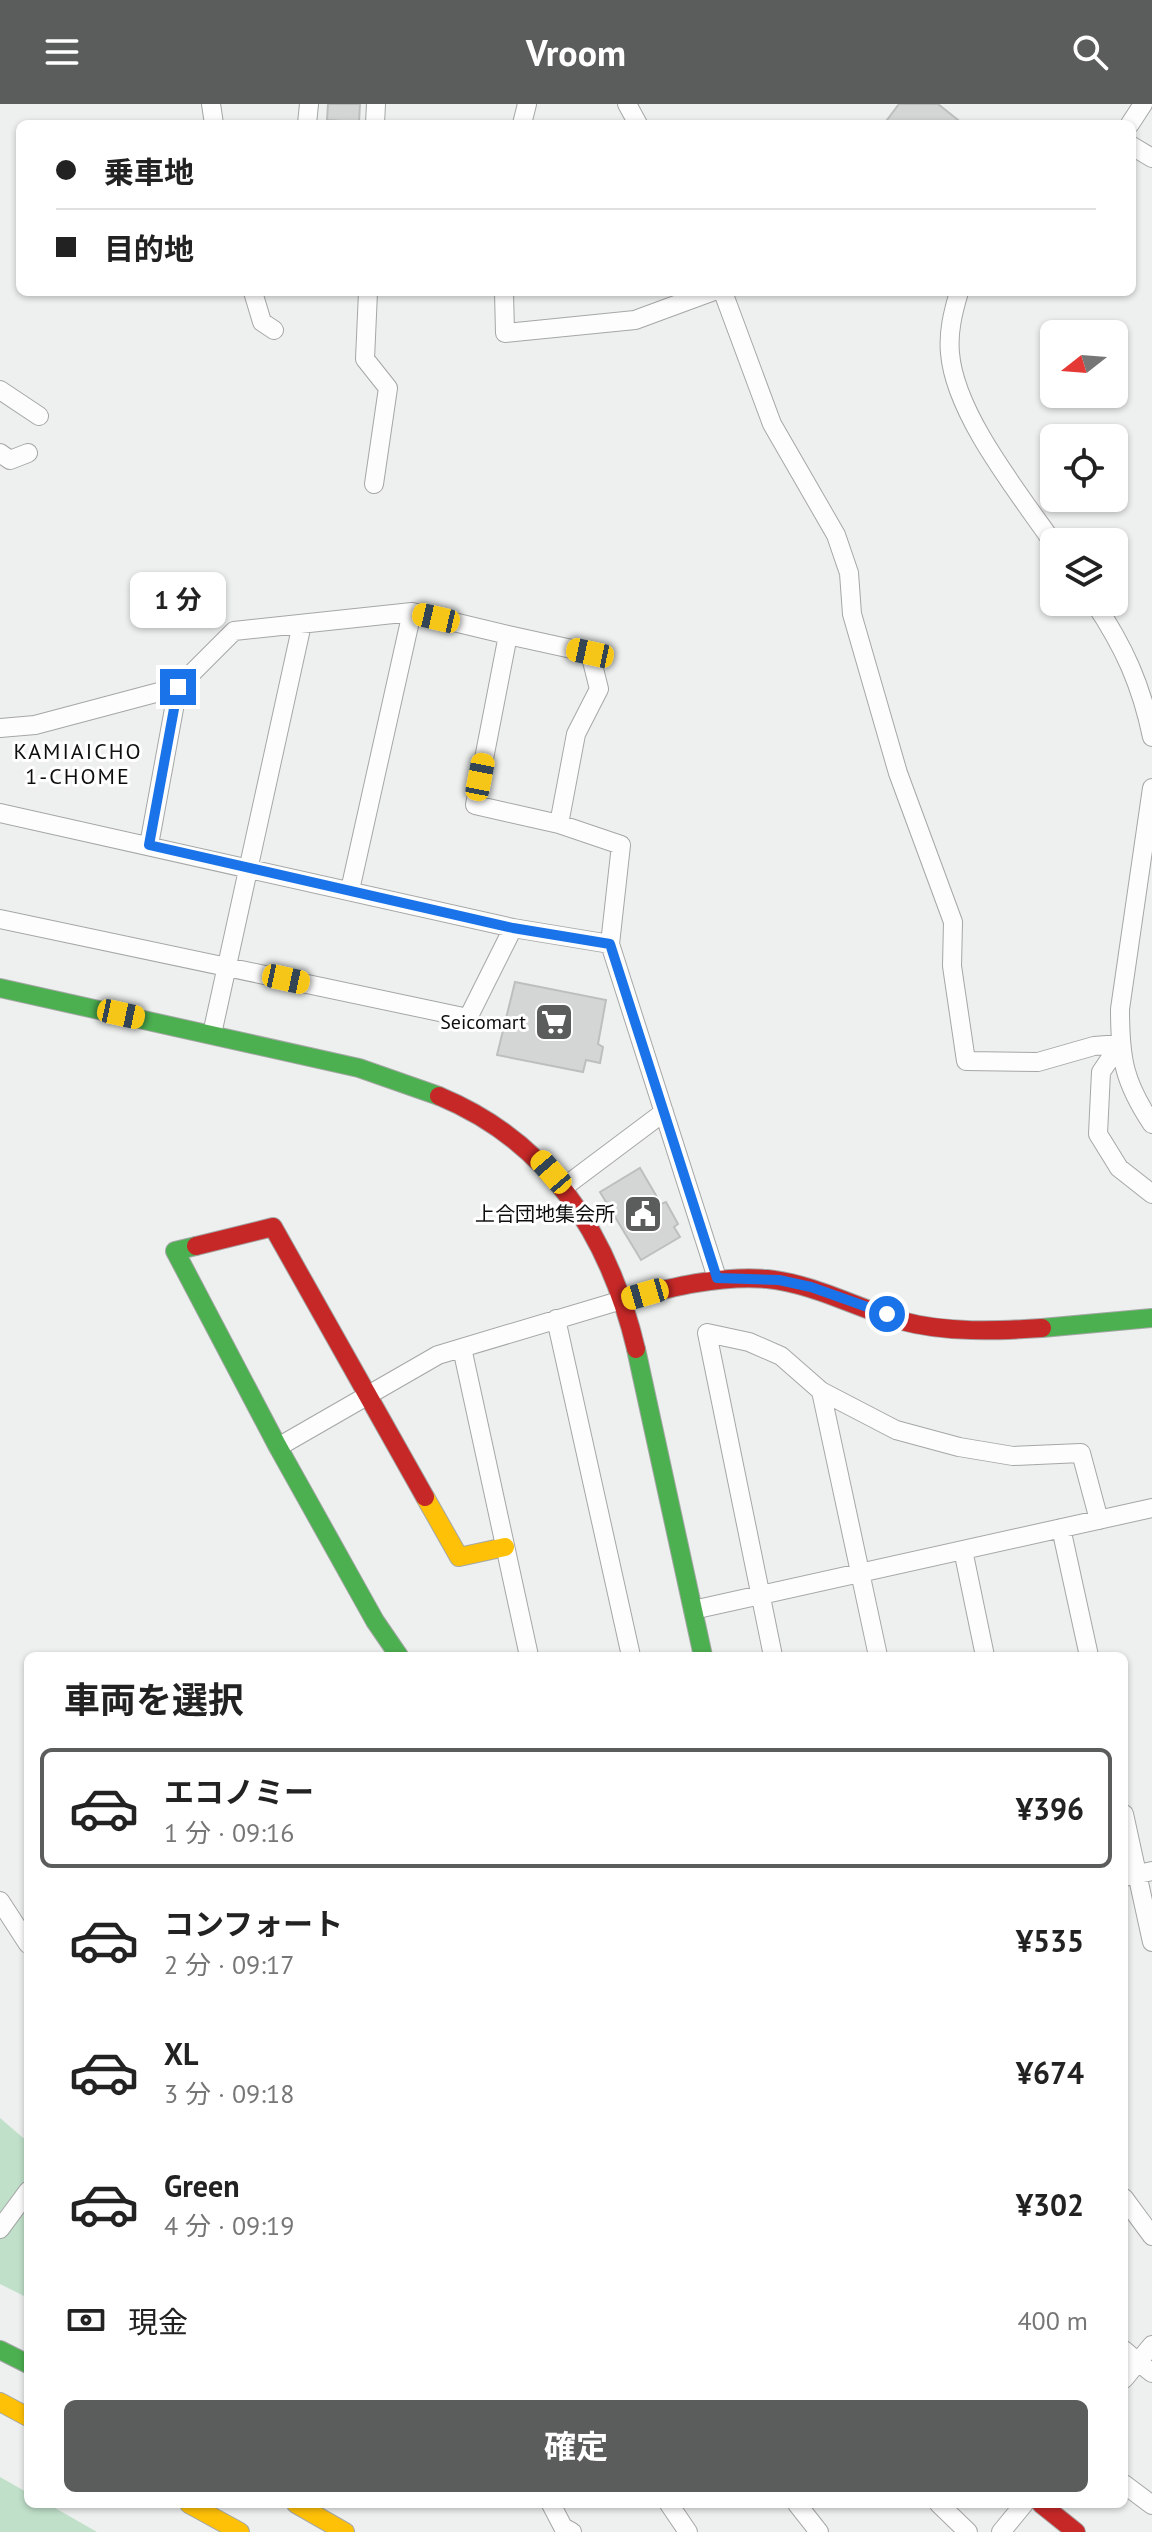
<!DOCTYPE html>
<html lang="ja">
<head>
<meta charset="utf-8">
<style>
	:root { --surface:#fff; --page:#f2f2f2; --text:#222; --muted:#767676; --line:#e0e0e0; --accent:#5b5d5c }
	body { margin:0; font-family:"PT Sans","Noto Sans JP",sans-serif; background:var(--page); color:var(--text); height:100vh; display:flex; flex-direction:column; font-size:30px; white-space:nowrap }
	* { box-sizing:border-box; margin:0 }
	p { font-size:26px; color:var(--muted) }
	.icon { flex:none; width:44px; height:44px; fill:none; stroke:currentColor; stroke-width:2; stroke-linecap:round; stroke-linejoin:round }
	.map { position:relative; flex:1; overflow:hidden }
	.details { position:absolute; left:24px; top:1548px; width:1104px; height:856px; display:flex; flex-direction:column; background:var(--surface); border-radius:12px; box-shadow:0 2px 6px #0004 }
	.details>* { flex:none }
	.banner { position:absolute; left:16px; top:16px; width:1120px; height:176px; border-radius:12px; box-shadow:0 2px 6px #0004; display:grid; align-content:center; height:176px; padding:0 40px; background:var(--surface) }
	.needle { width:52px; rotate:253deg }
	.fabs { position:absolute; left:1040px; top:216px; display:grid; gap:16px }
	.fabs a { display:grid; place-items:center; width:88px; height:88px; border-radius:12px; background:var(--surface); box-shadow:0 2px 6px #0004; font-size:40px }
	.end { position:absolute; width:36px; height:36px; margin:-18px; border:10px solid #1a73e8; background:#fff; box-shadow:0 0 0 4px #fff }
	.from { border-radius:50% }
	.bubble { position:absolute; height:56px; border-radius:12px; background:var(--surface); box-shadow:0 2px 6px #0004; font-size:26px; font-weight:700; line-height:56px; text-align:center }
	.car { position:absolute; width:24px; height:48px; margin:-24px -12px; border-radius:10px; box-shadow:0 0 6px 2px #0007; background:linear-gradient(#f5c518 24%,#345 0 40%,#f5c518 0 76%,#345 0 86%,#f5c518 0) }
	.banner b { display:flex; align-items:center; gap:28px; height:76px; font-size:30px }
	.banner b+b { border-top:2px solid var(--line) }
	.banner i { width:20px; height:20px; background:var(--text) }
	ul { padding:0; list-style:none }
	li { display:flex; align-items:center; gap:24px; height:120px; margin:0 16px 12px; padding:0 24px; border:4px solid transparent; border-radius:12px }
	li div { flex:1 }
	li b { display:block; font-size:30px }
	li em { font-style:normal; font-weight:700 }
	li.active { border-color:var(--accent) }
	li>.icon { width:72px; height:72px; stroke-width:1.5 }
	h2 { padding:0 40px; font-size:36px; line-height:96px }
	.pay { display:flex; align-items:center; gap:20px; height:88px; padding:0 40px; font-size:30px }
	.pay p { margin-inline-start:auto }
	.primary-button { display:flex; gap:16px; margin-top:auto; padding:16px 40px }
	.primary-button a { flex:1; height:92px; border-radius:12px; background:var(--accent); color:#fff; font-size:32px; font-weight:700; line-height:92px; text-align:center }
	header { display:flex; justify-content:space-between; align-items:center; height:104px; padding:0 40px; background:var(--accent); color:#fff; font-size:36px; font-weight:700 }
	.map>svg:first-child { display:block }
</style>
</head>
<body>
<header><svg class="icon" aria-label="menu" viewBox="0 0 24 24"><path d="M4 6h16M4 12h16M4 18h16"/></svg>Vroom<svg class="icon" aria-label="search" viewBox="0 0 24 24"><circle cx="10" cy="10" r="6"/><path d="M15 15l6 6"/></svg></header>
<div class="map">
<svg width="1152" height="2428" viewBox="0 0 1152 2428">
	<rect width="100%" height="100%" fill="#edf0ee"/>
	<!-- green -->
	<path fill="#c0e0ca" d="M 0,2014 L 28,2038 L 28,2194 L 0,2180 Z
		M 0,2373 L 28,2389 L 28,2400 L 48,2400 L 97,2428 L 0,2428 Z"/>
	<!-- building -->
	<path fill="#d4d6d5" stroke="#bdbfbe" stroke-width="2" d="M 328,0 L 360,0 L 359,18 L 327,16 Z
		M 899,0 L 938,0 L 963,20 L 884,20 Z
		M 515,878 L 606,896 L 598,940 L 603,943 L 600,959 L 586,956 L 583,968 L 497,951 Z
		M 640,1064 L 661,1100 L 666,1098 L 678,1120 L 674,1123 L 680,1133 L 641,1156 L 600,1088 Z"/>
	<g fill="none" stroke-linecap="round" stroke-linejoin="round">
		<defs>
			<path id="street" d="M 211,0 L 214,20
				M 627,0 L 638,20
				M 307,20 L 309,0
				M 375,20 L 376,0
				M 522,20 L 527,0
				M 1130,20 L 1143,0
				M 1132,42 L 1152,54
				M 253,188 L 262,218 L 274,226
				M 368,188 L 365,255 L 388,284 L 374,380
				M 504,188 L 505,229 L 635,216 L 711,188
				M 723,188 L 772,320 L 836,431 L 849,469 L 852,510 L 898,669 L 953,818 L 952,862 L 966,957 L 1038,958 L 1094,942 L 1120,940
				M 959,188 C 953,208 948,228 950,249 C 955,311 1019,389 1054,440
				M 0,286 L 39,312
				M 0,349 L 10,356 L 28,349
				M 1094,498 C 1124,543 1141,580 1152,633
				M 508,531 L 590,549 L 599,585 L 576,630 L 559,720
				M 0,624 L 35,621 L 178,583 L 234,527 L 412,508 L 508,531 L 475,701 L 559,720 L 621,741 L 610,840
				M 1152,684 L 1120,905 C 1120,955 1124,978 1152,1020
				M 0,709 L 513,824 L 610,840 L 717,1174
				M 149,741 L 178,583
				M 350,786 L 412,508
				M 0,815 L 468,914 L 513,824
				M 212,930 L 302,520
				M 1120,940 L 1101,968 L 1098,1030 L 1119,1064 L 1152,1090
				M 564,1083 L 664,1008
				M 556,1215 L 631,1552
				M 462,1244 L 529,1552
				M 821,1287 L 896,1326 L 959,1343 L 1013,1352 L 1081,1349 L 1099,1416
				M 278,1343 L 438,1251 L 622,1196
				M 1061,1424 L 1089,1552
				M 963,1446 L 985,1552
				M 693,1506 L 1152,1404
				M 773,1552 L 707,1229 L 749,1238 L 781,1252 L 821,1287 L 878,1552
				M 1124,1710 L 1152,1838
				M 1124,1773 L 1152,1767
				M 0,1797 L 28,1840
				M 1124,2094 L 1152,2132
				M 0,2125 L 28,2087
				M 1152,2241 L 1138,2258 L 1152,2269
				M 1124,2246 L 1138,2258 L 1124,2275
				M 1124,2380 L 1152,2401
				M 551,2400 L 563,2423 L 572,2428
				M 669,2400 L 688,2428
				M 797,2400 L 819,2428
				M 939,2400 L 968,2428
				M 1001,2428 L 1024,2400"/>
			<path id="fast" d="M 0,884 L 359,964 L 439,992
				M 196,1142 L 175,1147 L 278,1343 L 375,1517 L 399,1552
				M 1042,1224 L 1152,1214
				M 636,1245 L 703,1552
				M 0,2246 L 28,2260"/>
			<path id="slow" d="M 425,1393 L 459,1453 L 505,1443
				M 0,2298 L 28,2313
				M 189,2400 L 240,2428
				M 296,2400 L 345,2428"/>
			<path id="jam" d="M 439,992 C 550,1038 609,1132 636,1245
				M 196,1142 L 273,1123 L 425,1393
				M 622,1196 C 669,1184 718,1171 767,1175 C 815,1180 856,1204 902,1217 C 946,1229 997,1227 1042,1224
				M 1041,2400 L 1076,2428"/>
		</defs>
		<!-- street casing -->
		<use href="#street" stroke="#a5a7a6" stroke-width="20"/>
		<!-- fast casing -->
		<use href="#fast" stroke="#a5a7a6" stroke-width="20"/>
		<!-- slow casing -->
		<use href="#slow" stroke="#a5a7a6" stroke-width="20"/>
		<!-- jam casing -->
		<use href="#jam" stroke="#a5a7a6" stroke-width="20"/>
		<!-- street -->
		<use href="#street" stroke="#fcfdfc" stroke-width="18"/>
		<!-- fast -->
		<use href="#fast" stroke="#4caf50" stroke-width="18"/>
		<!-- slow -->
		<use href="#slow" stroke="#ffc107" stroke-width="18"/>
		<!-- jam -->
		<use href="#jam" stroke="#c62828" stroke-width="18"/>
	</g>
	<g fill="none" stroke-linecap="round" stroke-linejoin="round">
		<!-- route -->
		<path stroke="#1a73e8" stroke-width="10" d="M 178,583 L 149,741 L 513,824 L 610,840 L 717,1174 L 779,1176 L 811,1183 L 887,1210"/>
	</g>
	<!-- icons -->
	<defs>
		<symbol id="supermarket-square" viewBox="-11 -11 22 22"><rect x="-9" y="-9" width="18" height="18" rx="4" fill="#5b5d5c" stroke="#fff"/><path d="M-6-5.5h2.5l.6 2H6L4.5 2H-2.5L-4.4-4H-6ZM-1.5 3.2a1.3 1.3 0 1 0 .1 0ZM3 3.2a1.3 1.3 0 1 0 .1 0Z" fill="#fff"/></symbol>
		<symbol id="civic-square" viewBox="-11 -11 22 22"><rect x="-9" y="-9" width="18" height="18" rx="4" fill="#5b5d5c" stroke="#fff"/><path d="M-.6-6.5H3V-4.5H.6V-3L4-1V1h2V6H-6V1h2V-1L-.6-3ZM-1.2 2.5V6h2.4V2.5Z" fill="#fff"/></symbol>
	</defs>
	<g fill-rule="evenodd">
		<use href="#supermarket-square" x="532" y="896" width="44" height="44"/>
		<use href="#civic-square" x="621" y="1088" width="44" height="44"/>
	</g>
	<g text-anchor="middle" dominant-baseline="central" stroke-width="6" stroke-linejoin="round" paint-order="stroke">
		<!-- poi labels -->
		<g font-size="20" fill="#0d0e0d" stroke="#fff" text-anchor="end">
			<text x="526" y="918">Seicomart</text>
			<text x="615" y="1110">上合団地集会所</text>
		</g>
		<!-- neighbourhood labels -->
		<g font-size="22" letter-spacing="2" fill="#0d0e0d" stroke="#fff">
			<text x="78" y="647">KAMIAICHO<tspan x="78" dy="25">1-CHOME</tspan></text>
		</g>
	</g>
</svg>
<div class="fabs">
<a><svg class="needle" viewBox="-14 -14 28 28"><path d="M0-13l5 13h-10z" fill="#e53935"/><path d="M0 13l5-13h-10z" fill="#767676"/></svg></a>
<a><svg class="icon" aria-label="locate" viewBox="0 0 24 24"><circle cx="12" cy="12" r="6"/><path d="M12 2v4M12 18v4M2 12h4M18 12h4"/></svg></a>
<a><svg class="icon" aria-label="layers" viewBox="0 0 24 24"><path d="M12 4l9 5-9 5-9-5zM3 14l9 5 9-5"/></svg></a>
</div>
<i class="end from" style="left:887px;top:1210px"></i>
<i class="end" style="left:178px;top:583px"></i>
<div class="bubble" style="left:130px;top:468px;width:96px">1 分</div>
<i class="car" style="left:436px;top:514px;rotate:283deg"></i>
<i class="car" style="left:590px;top:549px;rotate:282deg"></i>
<i class="car" style="left:480px;top:673px;rotate:11deg"></i>
<i class="car" style="left:286px;top:875px;rotate:102deg"></i>
<i class="car" style="left:121px;top:910px;rotate:102deg"></i>
<i class="car" style="left:551px;top:1068px;rotate:319deg"></i>
<i class="car" style="left:645px;top:1190px;rotate:254deg"></i>
<div class="banner">
<b><i class="from"></i>乗車地</b>
<b><i></i>目的地</b>
</div>
<section class="details">
<h2>車両を選択</h2>
<ul>
<li class="active"><svg class="icon" aria-label="car" viewBox="0 0 24 24"><path d="M5 17H2v-5l4-1 3-4h7l3 4 3 1v5h-3M9 17h6M6 11h13"/><circle cx="7" cy="17" r="2"/><circle cx="17" cy="17" r="2"/></svg><div><b>エコノミー</b><p>1 分 · 09:16</p></div><em>¥396</em></li>
<li><svg class="icon" aria-label="car" viewBox="0 0 24 24"><path d="M5 17H2v-5l4-1 3-4h7l3 4 3 1v5h-3M9 17h6M6 11h13"/><circle cx="7" cy="17" r="2"/><circle cx="17" cy="17" r="2"/></svg><div><b>コンフォート</b><p>2 分 · 09:17</p></div><em>¥535</em></li>
<li><svg class="icon" aria-label="car" viewBox="0 0 24 24"><path d="M5 17H2v-5l4-1 3-4h7l3 4 3 1v5h-3M9 17h6M6 11h13"/><circle cx="7" cy="17" r="2"/><circle cx="17" cy="17" r="2"/></svg><div><b>XL</b><p>3 分 · 09:18</p></div><em>¥674</em></li>
<li><svg class="icon" aria-label="car" viewBox="0 0 24 24"><path d="M5 17H2v-5l4-1 3-4h7l3 4 3 1v5h-3M9 17h6M6 11h13"/><circle cx="7" cy="17" r="2"/><circle cx="17" cy="17" r="2"/></svg><div><b>Green</b><p>4 分 · 09:19</p></div><em>¥302</em></li>
</ul>
<div class="pay"><svg class="icon" aria-label="cash" viewBox="0 0 24 24"><path d="M3 7h18v10H3z"/><circle cx="12" cy="12" r="2"/></svg>現金<p>400 m</p></div>
<div class="primary-button"><a>確定</a></div>
</section>
</div>
</body>
</html>
